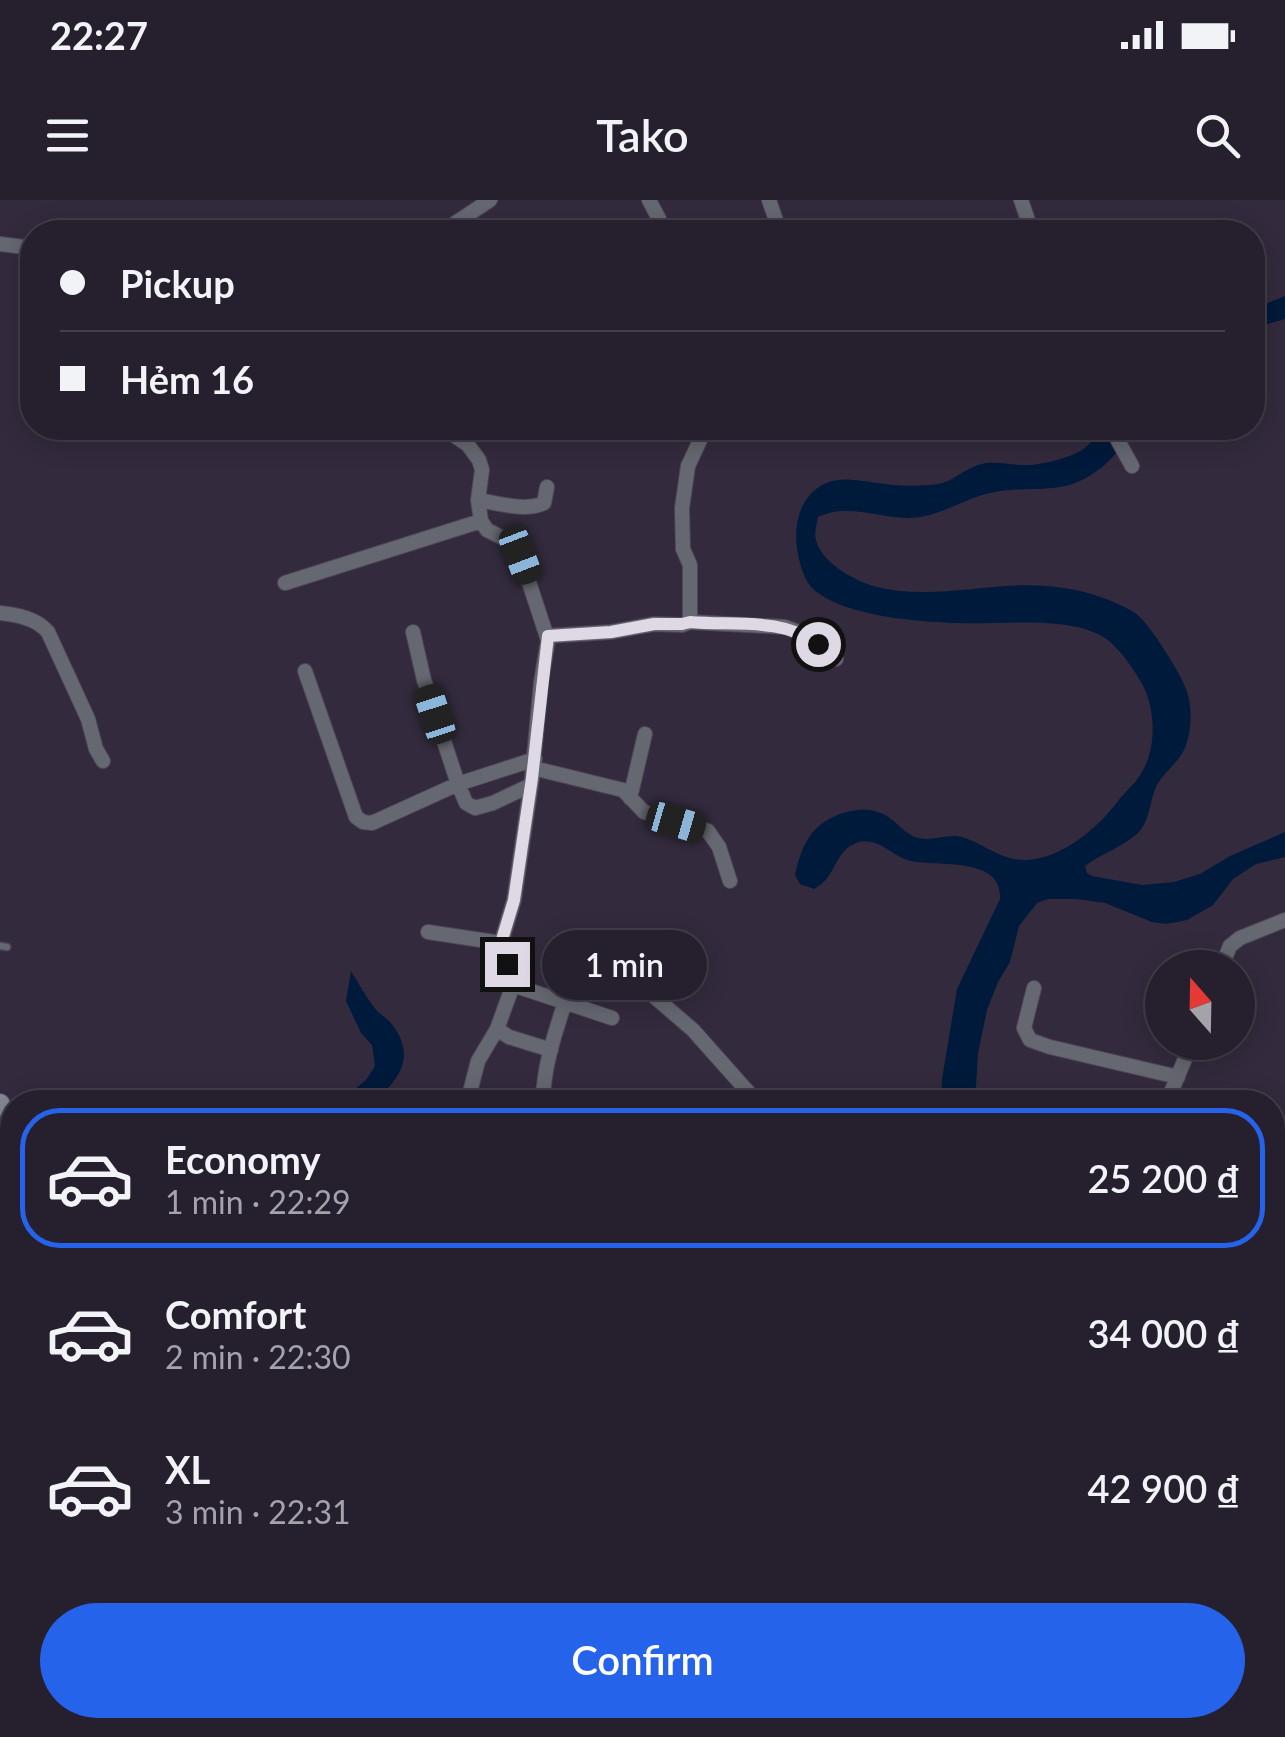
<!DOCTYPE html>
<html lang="en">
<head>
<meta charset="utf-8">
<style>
	:root { --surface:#26202e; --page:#2e2836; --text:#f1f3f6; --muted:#a4a3aa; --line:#423e4a; --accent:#2563eb }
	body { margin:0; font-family:Lato,sans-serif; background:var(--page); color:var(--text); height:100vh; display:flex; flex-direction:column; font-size:38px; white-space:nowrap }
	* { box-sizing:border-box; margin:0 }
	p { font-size:32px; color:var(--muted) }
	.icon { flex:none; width:55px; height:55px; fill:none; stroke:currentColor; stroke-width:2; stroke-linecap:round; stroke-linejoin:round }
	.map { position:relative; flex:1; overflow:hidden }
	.drawer { position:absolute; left:0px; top:890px; width:1285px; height:648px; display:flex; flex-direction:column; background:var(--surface); border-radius:40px 40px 0 0; box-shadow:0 5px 25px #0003,0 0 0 2px var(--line) }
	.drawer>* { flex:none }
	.banner { position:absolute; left:20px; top:20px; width:1245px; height:220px; border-radius:40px; box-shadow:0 5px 25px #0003,0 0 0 2px var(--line); display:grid; align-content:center; height:220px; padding:0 40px; background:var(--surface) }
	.needle { width:65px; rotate:340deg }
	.tools { position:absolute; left:1145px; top:750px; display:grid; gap:20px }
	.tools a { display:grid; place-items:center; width:110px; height:110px; border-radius:50%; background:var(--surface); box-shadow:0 5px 25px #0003,0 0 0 2px var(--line); font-size:50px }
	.end { position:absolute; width:45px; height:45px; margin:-22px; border:12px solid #ded9e5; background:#111; box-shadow:0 0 0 5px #111 }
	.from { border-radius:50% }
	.bubble { position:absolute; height:70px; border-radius:35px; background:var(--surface); box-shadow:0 5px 25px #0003,0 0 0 2px var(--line); font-size:32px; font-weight:600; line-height:70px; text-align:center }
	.car { position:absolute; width:30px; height:60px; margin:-30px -15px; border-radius:12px; box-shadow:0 0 8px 2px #0007; background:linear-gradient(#222 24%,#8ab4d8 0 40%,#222 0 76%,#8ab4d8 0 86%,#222 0) }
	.banner b { display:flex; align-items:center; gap:35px; height:95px; font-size:38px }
	.banner b+b { border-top:2px solid var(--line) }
	.banner i { width:25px; height:25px; background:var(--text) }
	ul { padding:18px 0 0; list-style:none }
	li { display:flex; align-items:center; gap:30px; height:140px; margin:0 20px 15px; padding:0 20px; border:5px solid transparent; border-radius:40px }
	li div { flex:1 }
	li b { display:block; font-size:38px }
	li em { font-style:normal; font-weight:600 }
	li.selected { border-color:var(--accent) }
	li>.icon { width:90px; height:90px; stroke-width:1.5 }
	.cta { display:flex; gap:20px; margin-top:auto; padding:20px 40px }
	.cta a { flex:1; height:115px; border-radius:60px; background:var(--accent); color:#fff; font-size:40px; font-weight:600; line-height:115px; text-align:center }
	.status { display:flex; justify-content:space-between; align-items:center; height:70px; padding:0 50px; background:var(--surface); direction:ltr }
	.status svg { height:28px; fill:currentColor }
	header { display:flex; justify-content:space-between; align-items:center; height:130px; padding:0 40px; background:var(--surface); font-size:45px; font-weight:600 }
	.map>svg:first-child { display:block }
</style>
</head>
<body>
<div class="status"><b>22:27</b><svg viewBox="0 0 49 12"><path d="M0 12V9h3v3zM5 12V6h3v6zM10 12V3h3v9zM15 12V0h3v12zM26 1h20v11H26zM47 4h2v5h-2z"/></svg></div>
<header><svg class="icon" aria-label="menu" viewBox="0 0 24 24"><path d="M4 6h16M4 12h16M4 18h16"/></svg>Tako<svg class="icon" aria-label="search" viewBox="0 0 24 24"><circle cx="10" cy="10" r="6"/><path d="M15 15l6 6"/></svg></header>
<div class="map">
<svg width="1285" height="1537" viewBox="0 0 1285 1537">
	<rect width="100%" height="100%" fill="#332b3d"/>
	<!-- water -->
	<path fill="#001a3b" d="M 1285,96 L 1285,119 L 1253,128 L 1253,109 Z
		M 1101,228 L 1136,228 C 1114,258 1092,285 1052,288 C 1031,290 1010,288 990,293 C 963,299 937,318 909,318 C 878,318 847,303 818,317 C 817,324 814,332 816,340 C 822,363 852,379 873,386 C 936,403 1001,377 1064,388 C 1087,391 1116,401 1135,413 C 1148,421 1181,474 1186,489 C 1192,504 1192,526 1187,542 C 1182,561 1166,569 1157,585 C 1149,600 1151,621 1137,634 C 1122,647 1101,654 1085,666 L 1087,673 L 1092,676 L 1142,685 L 1174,682 L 1200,674 L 1230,656 L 1285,632 L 1285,657 L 1256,664 L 1233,679 L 1213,705 L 1187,720 L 1166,724 L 1152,722 L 1105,703 L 1076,699 L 1048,699 L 1037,703 L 1019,726 L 1010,762 L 998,782 L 987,810 L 978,853 L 975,902 L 941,902 L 942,879 L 957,789 L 1000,699 C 1003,656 938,667 911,661 C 893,658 876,633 854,644 C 834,653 836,678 814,689 L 800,684 L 795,675 C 798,660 803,645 812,633 C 829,613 864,602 887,616 C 898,623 905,634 918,638 C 932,642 947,633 962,637 C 979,642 994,654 1010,658 C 1050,669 1096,631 1118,601 C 1125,592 1136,583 1142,572 C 1156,549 1155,516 1146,492 C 1140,477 1119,447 1105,438 C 1070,415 998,425 957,423 C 918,422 841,416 812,388 C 804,379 800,365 798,354 C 794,335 796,311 809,296 C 832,269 863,283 893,285 C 908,286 924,286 939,284 C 954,281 967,266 986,263 C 999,262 1012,265 1024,265 C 1038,266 1070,258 1082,250 C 1089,246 1096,235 1101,228 Z
		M 351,771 C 359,784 367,799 377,811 C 383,816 390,821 394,827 C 416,859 398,879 375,902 L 339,902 L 366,880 L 375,866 L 372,845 L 361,833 L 346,801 Z
		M 1272,1311 L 1285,1318 L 1285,1382 L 1273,1392 Z
		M 812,1525 L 847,1525 L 842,1537 L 808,1537 Z"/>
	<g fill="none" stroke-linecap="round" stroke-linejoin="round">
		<defs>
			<path id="lane" d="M 512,228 L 515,230
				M 467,243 L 482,228
				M 0,746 L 7,747"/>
			<path id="street" d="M 649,0 L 659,19
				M 769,0 L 780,32
				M 1021,0 L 1032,32
				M 442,32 L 490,0
				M 0,44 L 32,48
				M 447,228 L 449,232 L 468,245 L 479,260 L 482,270 L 478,300 L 481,321 L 487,330 L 511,342 L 520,355 L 548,440 L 541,482 L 532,578 L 514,700 L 501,743 L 513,785 L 497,829 L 478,861 L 470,892
				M 1111,228 L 1132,266
				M 478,300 C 499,303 524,312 544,303 L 547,287
				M 285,383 L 481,321
				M 0,413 C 17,415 36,418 48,432 L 88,519 L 96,549 L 103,561
				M 690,422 L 785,427 L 806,435 L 836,459
				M 413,432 L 424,480 L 458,584 L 466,603 L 475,608 L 493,603 L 531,585
				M 547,436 L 611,432 L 654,424 L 682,425 L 690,422 L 690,365 L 683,349 L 682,308 L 688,266 L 701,238
				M 305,471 L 356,617 L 363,622 L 372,623 L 458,584 L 535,559
				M 533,568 L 623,590 L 644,612 L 708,631 L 719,647 L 730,681
				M 630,598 L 645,534
				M 428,732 L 501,743
				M 1221,768 L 1230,746 L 1240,738 L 1285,720
				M 513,785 L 612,818
				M 1034,788 L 1024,828 L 1030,840 L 1050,847 L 1178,877
				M 497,829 L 509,837 L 551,850
				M 543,902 C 543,859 562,815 574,773 L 577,769 L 650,793 L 693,830 L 757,902
				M 1167,902 L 1192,842
				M 0,1071 L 12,1070
				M 0,1311 L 12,1309
				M 0,1448 L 12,1449
				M 1272,1514 L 1285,1509
				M 213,1525 L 214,1537
				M 273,1537 L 310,1525
				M 549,1537 L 550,1525
				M 1211,1537 L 1243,1525"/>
			<path id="secondary" d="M 0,904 L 12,951
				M 255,1525 L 260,1537"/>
		</defs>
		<!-- lane casing -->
		<use href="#lane" stroke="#4e4758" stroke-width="9"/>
		<!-- street casing -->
		<use href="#street" stroke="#4e4758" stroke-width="16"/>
		<!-- secondary casing -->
		<use href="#secondary" stroke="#4e4758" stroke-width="22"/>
		<!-- lane -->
		<use href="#lane" stroke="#666871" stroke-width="6"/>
		<!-- street -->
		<use href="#street" stroke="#666871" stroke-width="14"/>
		<!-- secondary -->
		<use href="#secondary" stroke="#858796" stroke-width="20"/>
	</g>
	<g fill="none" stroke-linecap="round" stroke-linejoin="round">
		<!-- route -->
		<path stroke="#ded9e5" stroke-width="12" d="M 507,764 L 501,743 L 514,700 L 532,578 L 548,436 L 611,432 L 654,424 L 682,424 L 690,422 C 733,426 782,417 818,444"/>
	</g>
</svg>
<div class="tools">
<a><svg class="needle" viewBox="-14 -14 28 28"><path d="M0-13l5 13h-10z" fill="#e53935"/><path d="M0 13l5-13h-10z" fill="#a4a3aa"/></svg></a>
</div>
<i class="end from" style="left:818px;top:444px"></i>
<i class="end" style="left:507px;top:764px"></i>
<div class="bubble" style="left:542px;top:730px;width:165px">1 min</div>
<i class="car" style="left:520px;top:355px;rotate:159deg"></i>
<i class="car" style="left:435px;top:514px;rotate:342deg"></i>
<i class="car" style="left:676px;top:622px;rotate:106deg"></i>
<div class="banner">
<b><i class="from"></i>Pickup</b>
<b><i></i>Hẻm 16</b>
</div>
<section class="drawer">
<ul>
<li class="selected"><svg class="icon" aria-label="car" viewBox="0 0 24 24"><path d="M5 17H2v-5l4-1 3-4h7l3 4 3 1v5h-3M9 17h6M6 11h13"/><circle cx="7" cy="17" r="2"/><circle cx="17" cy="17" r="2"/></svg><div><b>Economy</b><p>1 min · 22:29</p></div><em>25 200 ₫</em></li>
<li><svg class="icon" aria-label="car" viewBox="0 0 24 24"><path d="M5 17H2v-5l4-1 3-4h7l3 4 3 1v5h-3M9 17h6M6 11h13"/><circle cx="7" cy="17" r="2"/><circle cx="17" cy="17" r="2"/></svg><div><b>Comfort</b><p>2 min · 22:30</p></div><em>34 000 ₫</em></li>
<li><svg class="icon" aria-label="car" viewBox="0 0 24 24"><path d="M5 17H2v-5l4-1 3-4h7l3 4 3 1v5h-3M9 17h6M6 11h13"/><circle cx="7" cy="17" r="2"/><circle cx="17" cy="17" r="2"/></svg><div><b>XL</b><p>3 min · 22:31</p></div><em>42 900 ₫</em></li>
</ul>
<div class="cta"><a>Confirm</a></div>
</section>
</div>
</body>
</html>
